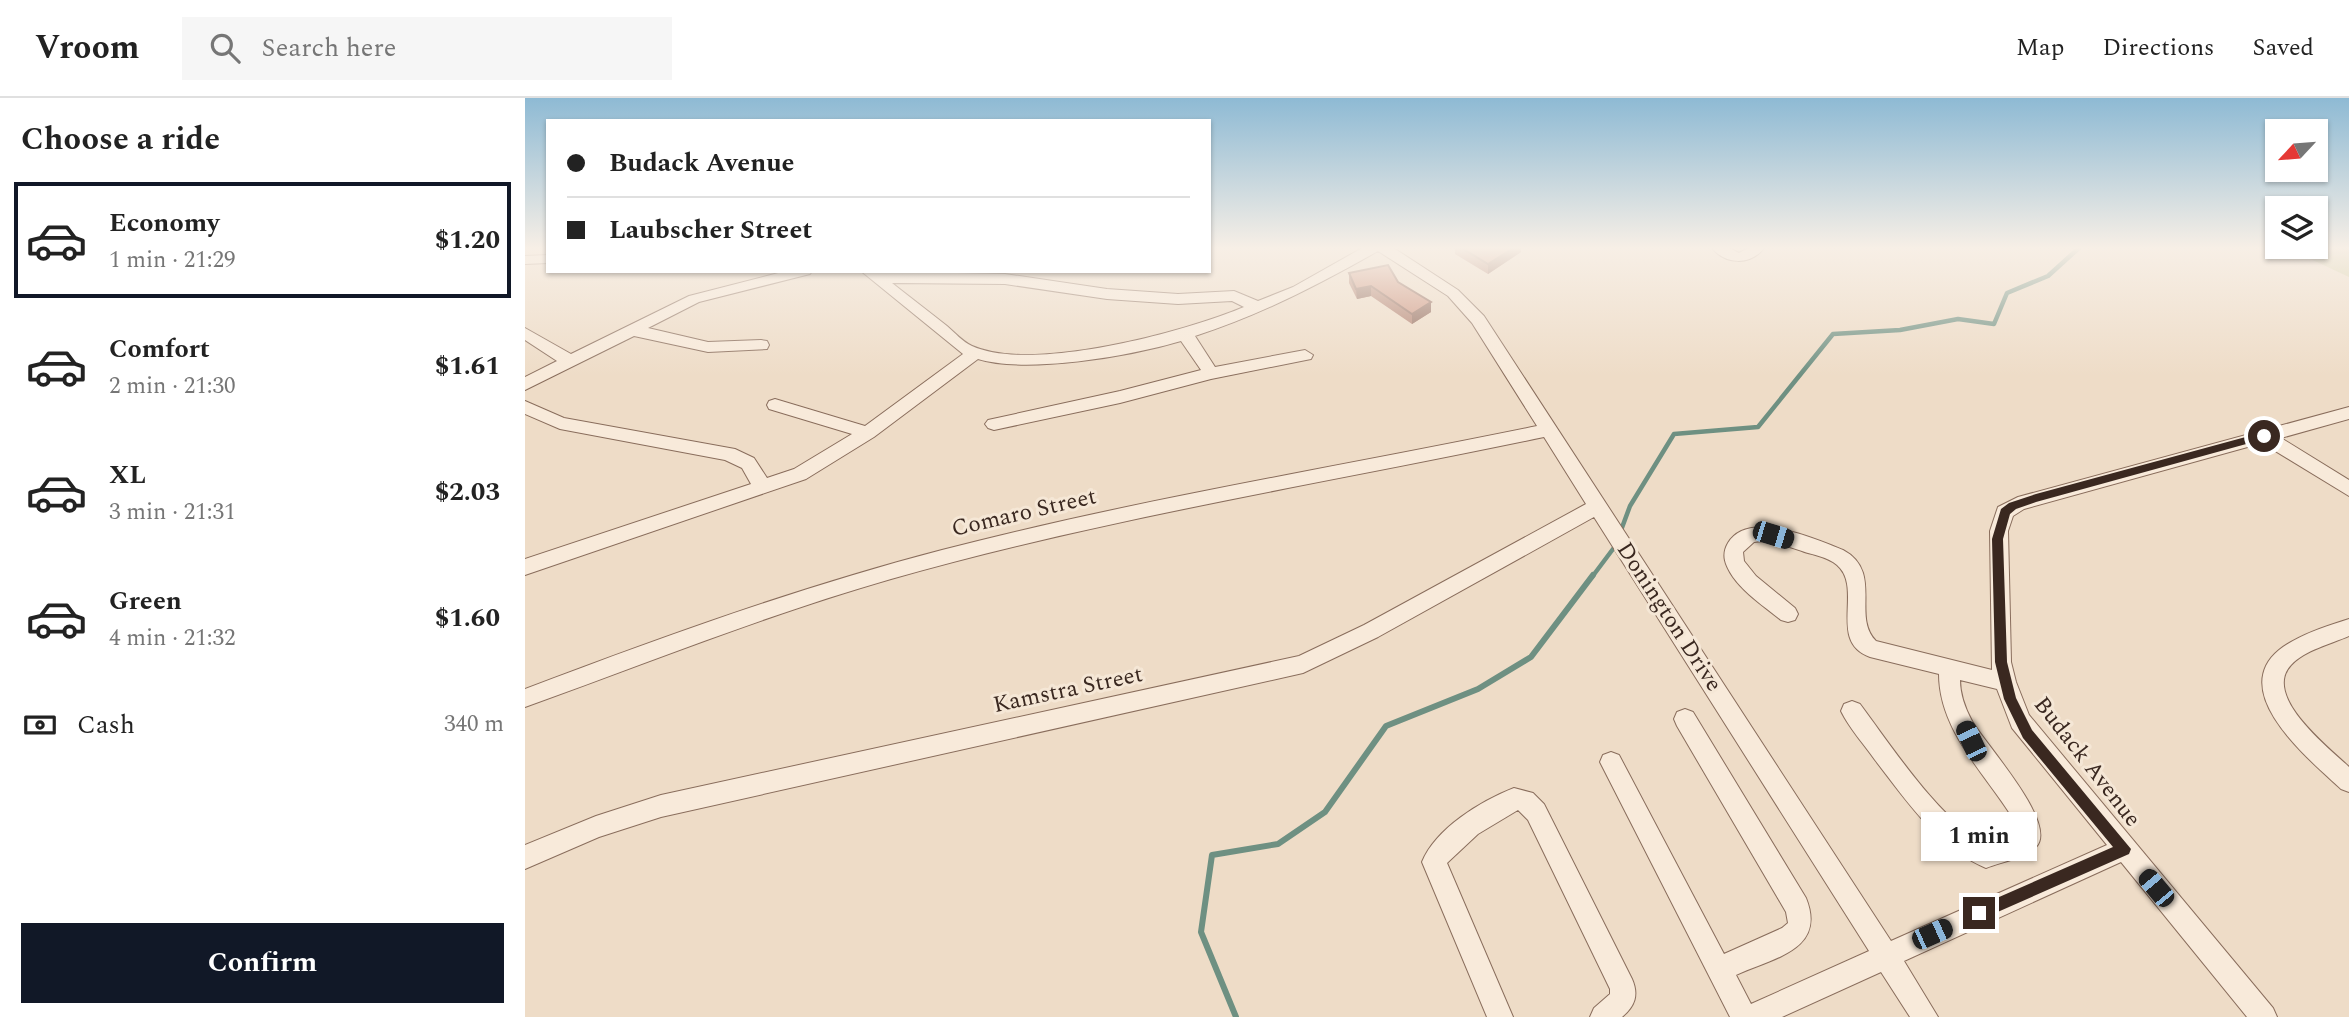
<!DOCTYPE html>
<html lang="en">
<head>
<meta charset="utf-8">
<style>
	:root { --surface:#fff; --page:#f6f6f6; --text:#222; --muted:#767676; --line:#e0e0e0; --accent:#111827 }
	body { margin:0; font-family:Spectral,serif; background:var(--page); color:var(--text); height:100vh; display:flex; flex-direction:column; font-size:26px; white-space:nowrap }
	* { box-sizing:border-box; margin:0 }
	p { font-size:23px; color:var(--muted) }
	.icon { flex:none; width:38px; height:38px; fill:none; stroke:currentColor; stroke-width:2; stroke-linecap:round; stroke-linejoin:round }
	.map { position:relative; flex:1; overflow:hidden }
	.panel { display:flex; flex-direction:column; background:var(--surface); width:525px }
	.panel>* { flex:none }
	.banner { position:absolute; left:21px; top:21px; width:665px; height:154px; border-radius:0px; box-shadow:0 2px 5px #0004; display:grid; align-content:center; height:154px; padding:0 21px; background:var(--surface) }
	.needle { width:46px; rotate:244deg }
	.controls { position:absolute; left:1740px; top:21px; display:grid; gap:14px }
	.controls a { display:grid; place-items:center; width:63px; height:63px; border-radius:0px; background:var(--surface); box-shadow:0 2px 5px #0004; font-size:35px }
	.end { position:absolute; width:32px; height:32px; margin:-16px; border:9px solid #3a2820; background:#fff; box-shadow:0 0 0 4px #fff }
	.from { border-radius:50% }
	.bubble { position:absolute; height:49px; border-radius:0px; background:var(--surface); box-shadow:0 2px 5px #0004; font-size:23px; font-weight:700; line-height:49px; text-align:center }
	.car { position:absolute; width:21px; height:42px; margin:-21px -10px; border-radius:9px; box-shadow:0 0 5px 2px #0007; background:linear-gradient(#222 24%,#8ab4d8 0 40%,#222 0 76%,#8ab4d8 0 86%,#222 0) }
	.banner b { display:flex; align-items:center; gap:24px; height:66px; font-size:26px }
	.banner b+b { border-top:2px solid var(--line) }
	.banner i { width:18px; height:18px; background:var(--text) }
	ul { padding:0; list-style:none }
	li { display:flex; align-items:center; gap:21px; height:116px; margin:0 14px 10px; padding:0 7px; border:4px solid transparent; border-radius:0px }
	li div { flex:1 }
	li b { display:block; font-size:26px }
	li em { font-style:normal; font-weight:700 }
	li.active { border-color:var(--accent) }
	li>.icon { width:63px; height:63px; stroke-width:1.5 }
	h2 { padding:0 21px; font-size:32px; line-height:84px }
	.pay { display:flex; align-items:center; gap:18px; height:77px; padding:0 21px; font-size:26px }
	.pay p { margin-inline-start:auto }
	.button { display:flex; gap:14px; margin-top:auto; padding:14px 21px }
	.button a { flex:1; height:80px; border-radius:0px; background:var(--accent); color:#fff; font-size:28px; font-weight:700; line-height:80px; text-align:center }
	header { display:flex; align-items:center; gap:42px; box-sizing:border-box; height:98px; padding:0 35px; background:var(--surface); border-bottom:2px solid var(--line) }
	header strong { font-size:33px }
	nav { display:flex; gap:38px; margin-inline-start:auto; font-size:24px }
	.search { width:490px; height:63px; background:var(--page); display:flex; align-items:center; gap:18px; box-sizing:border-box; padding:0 24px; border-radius:0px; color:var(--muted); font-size:26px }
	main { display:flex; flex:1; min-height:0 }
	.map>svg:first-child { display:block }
</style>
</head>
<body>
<header>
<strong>Vroom</strong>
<div class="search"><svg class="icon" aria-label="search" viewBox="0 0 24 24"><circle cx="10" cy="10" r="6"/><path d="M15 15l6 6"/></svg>Search here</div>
<nav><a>Map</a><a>Directions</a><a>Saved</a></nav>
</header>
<main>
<section class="panel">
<h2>Choose a ride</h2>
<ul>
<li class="active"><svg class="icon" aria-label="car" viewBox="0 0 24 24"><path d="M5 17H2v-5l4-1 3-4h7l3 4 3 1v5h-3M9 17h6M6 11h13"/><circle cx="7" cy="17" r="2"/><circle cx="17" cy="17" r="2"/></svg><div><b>Economy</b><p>1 min · 21:29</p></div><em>$1.20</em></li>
<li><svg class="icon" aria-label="car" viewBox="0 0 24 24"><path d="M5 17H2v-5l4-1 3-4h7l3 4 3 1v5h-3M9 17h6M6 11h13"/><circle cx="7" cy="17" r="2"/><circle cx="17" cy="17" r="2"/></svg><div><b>Comfort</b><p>2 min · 21:30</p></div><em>$1.61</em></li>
<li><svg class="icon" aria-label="car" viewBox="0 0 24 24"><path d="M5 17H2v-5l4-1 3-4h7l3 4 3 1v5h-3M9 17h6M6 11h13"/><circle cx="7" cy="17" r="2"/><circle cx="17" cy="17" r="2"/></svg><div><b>XL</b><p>3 min · 21:31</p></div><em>$2.03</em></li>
<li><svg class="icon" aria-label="car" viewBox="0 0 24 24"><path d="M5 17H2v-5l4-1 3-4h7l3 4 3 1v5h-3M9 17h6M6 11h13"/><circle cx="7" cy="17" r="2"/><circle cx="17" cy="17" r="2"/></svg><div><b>Green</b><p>4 min · 21:32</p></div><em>$1.60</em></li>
</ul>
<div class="pay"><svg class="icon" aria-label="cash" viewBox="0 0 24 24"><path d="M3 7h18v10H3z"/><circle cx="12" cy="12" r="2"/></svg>Cash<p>340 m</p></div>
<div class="button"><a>Confirm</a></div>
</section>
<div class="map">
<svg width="1824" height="919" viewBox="0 0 1824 919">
	<rect width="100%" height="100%" fill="#eedcc7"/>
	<!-- green -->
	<path fill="#ccca9a" d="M 1760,149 L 1824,149 L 1824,179 Z"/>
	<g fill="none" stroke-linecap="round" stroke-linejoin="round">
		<!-- stream-far1 -->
		<path stroke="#6e9082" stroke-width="4.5" d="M 1095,435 L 1105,408 L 1149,336 L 1233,329 L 1308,236 L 1375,232 L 1433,221 L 1469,226 L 1482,195 L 1523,178 L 1555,149
			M 1067,479 L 1091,447"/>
		<!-- stream -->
		<path stroke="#6e9082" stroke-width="6" d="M 711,919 L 676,834 L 687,757 L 753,746 L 800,714 L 861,628 L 953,591 L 1006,559 L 1068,477"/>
		<defs>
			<path id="minor" d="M 839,149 L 867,149 L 933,192 L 959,218 L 1366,843 L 1582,747 L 1487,630 L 1472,591 L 1435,582 C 1435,596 1440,610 1447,623 C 1460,646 1534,726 1511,749 C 1500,760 1476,764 1461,770 C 1413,750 1381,702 1350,662 C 1339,646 1324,630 1316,613 L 1319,606 L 1327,603 L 1335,606 C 1365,646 1417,726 1462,746 L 1492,734 L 1492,727 C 1464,679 1414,635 1414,576 L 1345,559 C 1302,544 1339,490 1312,467 C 1303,459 1288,457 1277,453 C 1260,448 1246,441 1229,444 L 1218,454 L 1219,463 L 1231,478 L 1270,510 L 1273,516 L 1270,522 L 1263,524 L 1256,522 C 1240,509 1220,496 1208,479 C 1200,467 1196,457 1203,445 C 1223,411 1291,441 1318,452 C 1359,474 1326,518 1351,543 L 1467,572 L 1465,433 L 1473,409 L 1493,399 L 1824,309 L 1824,321 L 1756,340 L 1824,382 L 1824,398 L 1737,345 L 1499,411 L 1488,418 L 1483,433 L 1486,564 L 1491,584 L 1504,617 L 1748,910 L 1752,919 L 1722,919 L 1596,764 L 1379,863 L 1413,919 L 1385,919 L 1356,874 L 1257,919 L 1205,919 L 1075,664 L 1078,657 L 1086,654 L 1094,657 L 1199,856 L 1257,830 L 1263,825 L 1261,814 L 1152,628 L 1149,621 L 1152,614 L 1160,611 L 1168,614 L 1281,800 C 1302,852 1248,860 1211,877 L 1226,906 L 1344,853 L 1069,419 L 853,539 L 778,575 L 136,719 L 74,739 L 0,771 L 0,747 L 71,718 L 136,697 L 774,558 L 839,527 L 1061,406 L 1019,339 C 801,385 580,420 366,481 C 241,517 122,565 0,609 L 0,591 C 137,539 275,489 417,452 C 613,401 814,369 1012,328 L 947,225 L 923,198 L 853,153 C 793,187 735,217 670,238 L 690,269 L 780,252 L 788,257 L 786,261 L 686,281 L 595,305 L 469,332 L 463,330 L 460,326 L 463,322 L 595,293 L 676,272 L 656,243 C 606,258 502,276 453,261 L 349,339 L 281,381 L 0,477 L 0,461 L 226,386 L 217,370 L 200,362 L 35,331 L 0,316 L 0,303 L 39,320 L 210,351 L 229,360 L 242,380 L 269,371 L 327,336 L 244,311 L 242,307 L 244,303 L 250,301 L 340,328 L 438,256 L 336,173 L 480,176 L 582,191 L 653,196 L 709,193 L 733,203 L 768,189 ZM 367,185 L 480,186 L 582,201 L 653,206 L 707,203 L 719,209 C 660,234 507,275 447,248 C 438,244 430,235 422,228 C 404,214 385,199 367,185 Z
				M 1186,149 L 1202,149 L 1214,155 L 1225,149 L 1240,149 C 1226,168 1200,167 1186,149 Z
				M 23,157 L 23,165 L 0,166 L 0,158 Z
				M 261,173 L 287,173 L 285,176 L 174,204 L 123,230 L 183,244 L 236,242 L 242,243 L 244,247 L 242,251 L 183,254 L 109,238 L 0,292 L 0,279 L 32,263 L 0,242 L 0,230 L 46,256 L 164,198 Z
				M 1824,521 L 1824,538 C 1806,546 1780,552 1766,567 C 1737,598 1803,649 1824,669 L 1824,694 L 1816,691 C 1785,662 1702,595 1754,552 C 1773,537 1802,528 1824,521 Z
				M 989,690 L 1008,695 L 1019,706 L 1107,881 C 1114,897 1110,908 1097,919 L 1065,919 L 1069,910 L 1085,896 L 1085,891 L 1003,722 L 993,712 L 953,736 L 922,765 L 988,919 L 962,919 L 897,764 C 911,730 956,703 989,690 Z"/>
		</defs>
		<!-- minor casing -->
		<use href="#minor" stroke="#896d5c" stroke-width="2"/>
		<!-- minor -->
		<use href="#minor" fill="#f8eada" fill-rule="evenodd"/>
	</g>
	<!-- wall -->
	<path fill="#af7d6c" d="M 930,149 L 996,149 L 996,154 L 963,176 L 930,156 Z
		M 824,175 L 873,184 L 906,204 L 906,214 L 887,226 L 846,198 L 832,201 L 824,185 Z"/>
	<!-- shaded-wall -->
	<path fill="#8e6658" d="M 990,149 L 996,149 L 996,154 L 963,176 L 963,166 Z
		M 846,188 L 846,198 L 832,201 L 831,191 Z
		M 906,204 L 906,214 L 887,226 L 887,216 Z"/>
	<!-- building -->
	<path fill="#cb917d" stroke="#8e6658" stroke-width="2" d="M 935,149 L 990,149 L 963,166 Z
		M 863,167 L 873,184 L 906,204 L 887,216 L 846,188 L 831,191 L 824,175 Z"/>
	<!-- sky -->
	<linearGradient id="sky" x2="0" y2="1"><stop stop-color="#8ebad4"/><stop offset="0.54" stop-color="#f7efe6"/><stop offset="1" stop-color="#f7efe6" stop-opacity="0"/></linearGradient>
	<rect width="1824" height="278" fill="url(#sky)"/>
	<!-- route -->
	<path fill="#3a2820" d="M 1739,334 L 1744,338 L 1743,340 L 1511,404 L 1491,411 L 1485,416 L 1478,441 L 1482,564 L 1491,600 L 1507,632 L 1606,751 L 1604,756 L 1459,820 L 1454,822 L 1449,820 L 1447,815 L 1449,810 L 1588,749 L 1498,640 L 1479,601 L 1470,564 L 1467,441 L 1476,411 L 1484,405 L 1511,396 Z"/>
	<g text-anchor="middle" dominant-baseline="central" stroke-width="6" stroke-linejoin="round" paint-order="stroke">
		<!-- street labels -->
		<g font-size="23" fill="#3a2820" stroke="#f5e7d6">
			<text transform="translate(499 415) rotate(-13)">Comaro Street</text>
			<text transform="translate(1144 519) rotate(57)">Donington Drive</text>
			<text transform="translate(543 592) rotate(-12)">Kamstra Street</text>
			<text transform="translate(1562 664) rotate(52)">Budack Avenue</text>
		</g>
	</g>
</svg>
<div class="controls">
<a><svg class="needle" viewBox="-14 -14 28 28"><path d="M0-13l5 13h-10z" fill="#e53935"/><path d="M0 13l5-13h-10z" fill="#767676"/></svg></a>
<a><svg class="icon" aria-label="layers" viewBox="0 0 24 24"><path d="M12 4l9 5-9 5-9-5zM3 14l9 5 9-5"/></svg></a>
</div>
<i class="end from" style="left:1739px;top:338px"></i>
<i class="end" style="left:1454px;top:815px"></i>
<div class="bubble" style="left:1396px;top:714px;width:116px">1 min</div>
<i class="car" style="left:1248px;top:437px;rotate:107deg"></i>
<i class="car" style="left:1446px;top:643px;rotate:335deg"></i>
<i class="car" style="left:1631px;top:790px;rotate:320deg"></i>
<i class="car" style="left:1407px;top:836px;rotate:66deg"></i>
<div class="banner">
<b><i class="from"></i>Budack Avenue</b>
<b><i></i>Laubscher Street</b>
</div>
</div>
</main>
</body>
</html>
